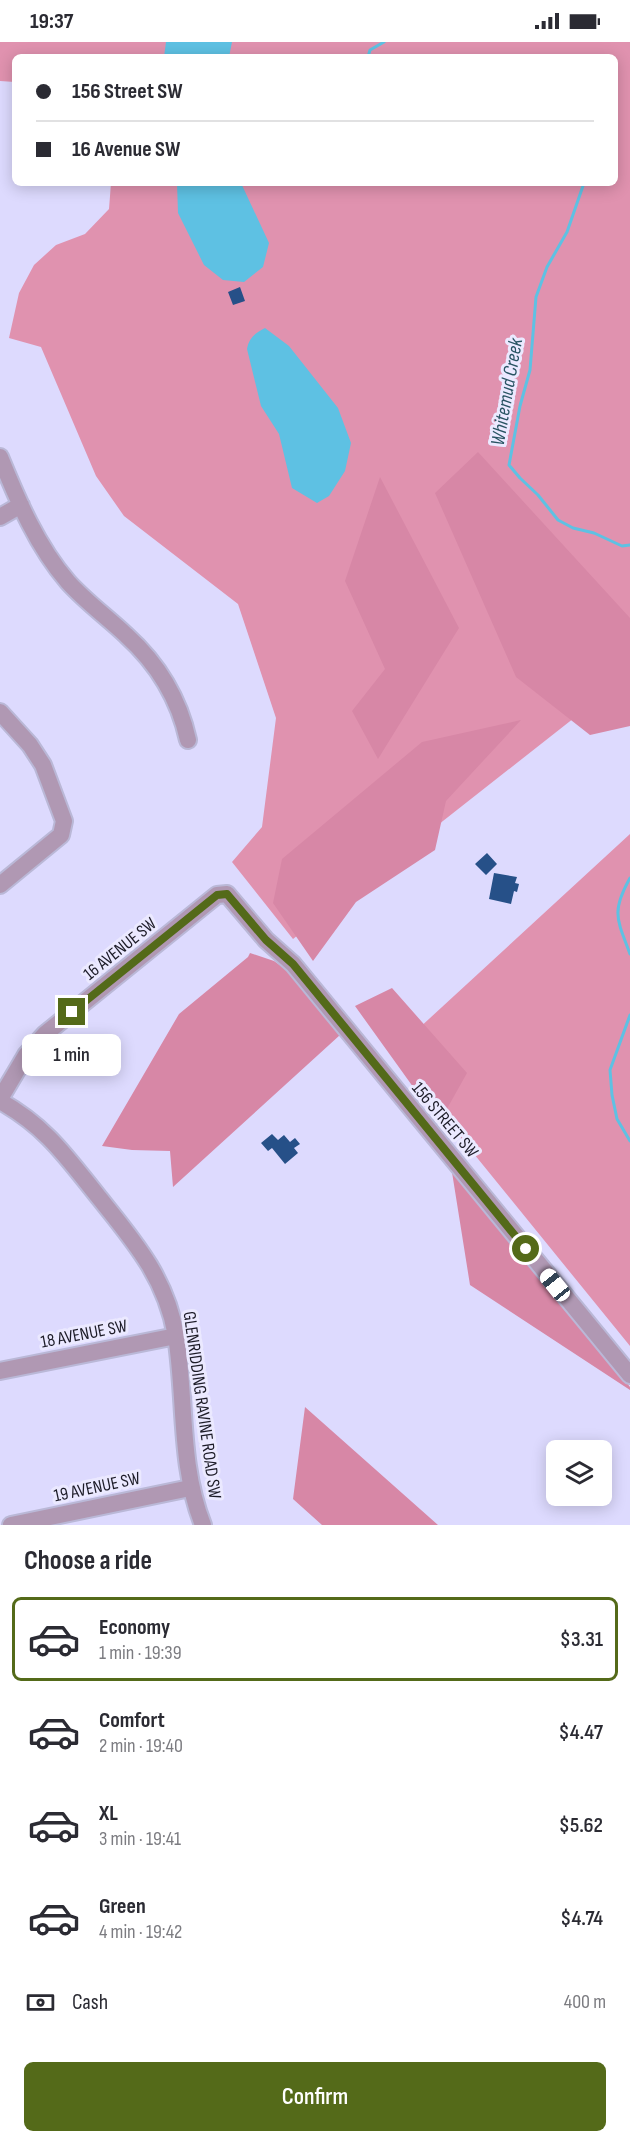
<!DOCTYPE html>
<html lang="en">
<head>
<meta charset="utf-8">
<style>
	:root { --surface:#fff; --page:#f7f7f7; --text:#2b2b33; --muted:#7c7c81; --line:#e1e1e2; --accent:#546a19 }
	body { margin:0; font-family:"Sofia Sans Condensed",sans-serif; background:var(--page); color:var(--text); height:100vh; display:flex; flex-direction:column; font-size:22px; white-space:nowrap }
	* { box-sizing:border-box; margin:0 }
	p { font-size:20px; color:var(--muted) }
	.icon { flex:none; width:33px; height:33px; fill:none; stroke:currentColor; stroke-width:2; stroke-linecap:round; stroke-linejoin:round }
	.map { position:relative; height:1483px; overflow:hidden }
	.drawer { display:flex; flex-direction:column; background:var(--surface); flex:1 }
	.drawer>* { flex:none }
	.guide { position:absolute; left:12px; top:12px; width:606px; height:132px; border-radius:9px; box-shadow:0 3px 15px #0003; display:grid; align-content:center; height:132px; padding:0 24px; background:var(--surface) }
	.buttons { position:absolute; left:546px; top:1398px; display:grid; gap:12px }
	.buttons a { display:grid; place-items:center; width:66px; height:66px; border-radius:9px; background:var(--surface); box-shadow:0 3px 15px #0003; font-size:30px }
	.end { position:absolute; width:27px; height:27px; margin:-14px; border:8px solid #546a19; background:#fff; box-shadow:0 0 0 3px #fff }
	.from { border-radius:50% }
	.bubble { position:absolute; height:42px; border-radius:9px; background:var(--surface); box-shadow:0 3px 15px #0003; font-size:20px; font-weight:600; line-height:42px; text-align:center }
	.car { position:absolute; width:18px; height:36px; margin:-18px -9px; border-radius:8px; box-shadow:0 0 4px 2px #0007; background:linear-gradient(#fff 24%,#345 0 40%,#fff 0 76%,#345 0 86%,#fff 0) }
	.guide b { display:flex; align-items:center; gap:21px; height:57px; font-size:22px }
	.guide b+b { border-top:2px solid var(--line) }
	.guide i { width:15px; height:15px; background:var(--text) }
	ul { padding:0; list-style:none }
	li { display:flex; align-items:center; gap:18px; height:84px; margin:0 12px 9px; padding:0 12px; border:3px solid transparent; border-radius:9px }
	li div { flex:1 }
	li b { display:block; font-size:22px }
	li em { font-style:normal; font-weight:600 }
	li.selected { border-color:var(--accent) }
	li>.icon { width:54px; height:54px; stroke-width:1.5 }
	h2 { padding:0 24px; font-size:27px; line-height:72px }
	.pay { display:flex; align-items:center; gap:15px; height:66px; padding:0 24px; font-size:22px }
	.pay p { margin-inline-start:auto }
	.button { display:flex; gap:12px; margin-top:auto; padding:12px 24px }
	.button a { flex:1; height:69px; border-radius:9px; background:var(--accent); color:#fff; font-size:24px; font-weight:600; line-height:69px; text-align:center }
	.status { display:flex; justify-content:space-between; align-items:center; height:42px; padding:0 30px; background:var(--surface); direction:ltr }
	.status svg { height:16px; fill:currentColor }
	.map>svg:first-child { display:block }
</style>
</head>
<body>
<div class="status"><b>19:37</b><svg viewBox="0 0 49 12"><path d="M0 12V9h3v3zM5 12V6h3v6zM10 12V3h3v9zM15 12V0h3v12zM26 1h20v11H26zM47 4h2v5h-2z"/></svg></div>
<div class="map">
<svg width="630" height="1483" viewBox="0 0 630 1483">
	<rect width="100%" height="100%" fill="#dddafe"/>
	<!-- green -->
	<path fill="#e092af" d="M 0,0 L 630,0 L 630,632 L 293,897 L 232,820 L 262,785 L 276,676 L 238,562 L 124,474 L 96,434 L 41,305 L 9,296 L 19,251 L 34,223 L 56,203 L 85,192 L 109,167 L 111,141 L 615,141 L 615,15 L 15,15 L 15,40 L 0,39 Z
		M 630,792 L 630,1304 L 392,1011 Z"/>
	<!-- forest -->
	<path fill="#d787a6" d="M 478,410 L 630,576 L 630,684 L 590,693 L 516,635 L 435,451 Z
		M 380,435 L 459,586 L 378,717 L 352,669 L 385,627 L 345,539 Z
		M 521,678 L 446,759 L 435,808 L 356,860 L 313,919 L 273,861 L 282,817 L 422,700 Z
		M 250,911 L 274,919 L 287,928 L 340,993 L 173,1145 L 170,1109 L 132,1108 L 102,1104 L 179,972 L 248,915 Z
		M 392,946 L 467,1031 L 439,1081 L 355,964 Z
		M 451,1124 L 630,1345 L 630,1348 L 470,1243 Z
		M 305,1365 L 438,1483 L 322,1483 L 293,1457 Z"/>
	<!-- water -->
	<path fill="#5ec1e3" d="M 166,0 L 232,0 L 229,15 L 164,15 Z
		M 177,141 L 241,141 L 269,201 L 263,225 L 244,240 L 223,238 L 204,223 L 178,171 Z
		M 265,286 L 289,304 L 338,366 L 351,401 L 345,429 L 329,454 L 317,461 L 292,446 L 279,392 L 261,364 L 247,307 C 249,296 255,291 265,286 Z"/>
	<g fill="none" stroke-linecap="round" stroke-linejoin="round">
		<!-- stream -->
		<path stroke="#5ec1e3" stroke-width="3" d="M 368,15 L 370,8 L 384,0
			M 584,141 L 567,190 L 547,225 L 536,255 L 530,328 L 520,364 L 509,423 L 520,436 L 538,453 L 558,478 L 573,486 L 594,491 L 622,504 L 630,503
			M 630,836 C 611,870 617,877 630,912
			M 630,973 L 610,1028 L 612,1053 L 617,1077 L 630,1099"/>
	</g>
	<!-- building -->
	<path fill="#265088" d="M 240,245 L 245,259 L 233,263 L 228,250 Z
		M 487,811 L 497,822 L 486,833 L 475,822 Z
		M 494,831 L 517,835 L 515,841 L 519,842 L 517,850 L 514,849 L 511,862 L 489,857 Z
		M 272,1092 L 278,1098 L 284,1093 L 290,1100 L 295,1096 L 300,1102 L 294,1106 L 298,1111 L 285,1122 L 272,1106 L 268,1109 L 261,1101 Z"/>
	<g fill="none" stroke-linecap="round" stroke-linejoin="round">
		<defs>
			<path id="minor" d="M 0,415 C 18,459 37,504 68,540 C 86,560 107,575 126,593 C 157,621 179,657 188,698
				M 0,475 L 21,463
				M 0,670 L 30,703 L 43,723 L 64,779 L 61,793 L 0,843
				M 0,1057 L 26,1013 L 45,992 L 217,853 L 227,852 L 266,898 L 293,922 L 630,1333
				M 0,1059 C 46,1085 65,1113 97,1153 C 133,1198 166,1235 176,1294 C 186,1357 179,1423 203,1483
				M 0,1329 L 176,1294
				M 11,1483 L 190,1446"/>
		</defs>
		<!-- minor casing -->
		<use href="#minor" stroke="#bab8d7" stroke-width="20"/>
		<!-- minor -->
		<use href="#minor" stroke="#b098b3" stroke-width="16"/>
	</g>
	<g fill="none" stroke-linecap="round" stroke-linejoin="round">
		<!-- route -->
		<path stroke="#546a19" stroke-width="8" d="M 72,970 L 217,853 L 227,852 L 266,898 L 293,922 L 526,1207"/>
	</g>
	<g text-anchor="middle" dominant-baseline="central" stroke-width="6" stroke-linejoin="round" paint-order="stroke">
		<!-- street labels -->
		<g font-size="18" fill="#1c1b27" stroke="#ebe9ff">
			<text transform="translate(120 907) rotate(-39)">16 AVENUE SW</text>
			<text transform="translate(445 1078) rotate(50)">156 STREET SW</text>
			<text transform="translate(84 1292) rotate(-11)">18 AVENUE SW</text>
			<text transform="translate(202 1363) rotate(82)">GLENRIDDING RAVINE ROAD SW</text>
			<text transform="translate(97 1445) rotate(-12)">19 AVENUE SW</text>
		</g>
		<!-- water labels -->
		<g font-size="20" font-style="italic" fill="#295463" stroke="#ebe9ff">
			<text transform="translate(507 350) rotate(-80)">Whitemud Creek</text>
		</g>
	</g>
</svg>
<div class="buttons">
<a><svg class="icon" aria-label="layers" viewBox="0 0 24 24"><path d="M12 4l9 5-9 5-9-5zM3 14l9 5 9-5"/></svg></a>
</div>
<i class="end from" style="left:526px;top:1207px"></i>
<i class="end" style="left:72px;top:970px"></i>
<div class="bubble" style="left:22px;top:992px;width:99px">1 min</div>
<i class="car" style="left:555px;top:1243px;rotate:321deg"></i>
<div class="guide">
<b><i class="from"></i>156 Street SW</b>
<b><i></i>16 Avenue SW</b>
</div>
</div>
<section class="drawer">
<h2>Choose a ride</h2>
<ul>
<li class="selected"><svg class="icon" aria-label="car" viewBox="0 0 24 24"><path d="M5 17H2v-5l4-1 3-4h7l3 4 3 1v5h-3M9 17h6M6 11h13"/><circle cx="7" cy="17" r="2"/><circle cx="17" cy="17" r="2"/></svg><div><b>Economy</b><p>1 min · 19:39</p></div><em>$3.31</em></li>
<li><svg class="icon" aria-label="car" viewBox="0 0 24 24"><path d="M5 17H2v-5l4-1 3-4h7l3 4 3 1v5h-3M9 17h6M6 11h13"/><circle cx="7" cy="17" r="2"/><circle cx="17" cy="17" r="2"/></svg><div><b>Comfort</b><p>2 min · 19:40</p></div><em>$4.47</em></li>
<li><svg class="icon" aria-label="car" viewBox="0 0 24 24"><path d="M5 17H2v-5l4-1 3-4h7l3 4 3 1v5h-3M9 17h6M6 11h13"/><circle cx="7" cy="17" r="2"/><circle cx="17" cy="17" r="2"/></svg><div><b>XL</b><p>3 min · 19:41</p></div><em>$5.62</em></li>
<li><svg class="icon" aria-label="car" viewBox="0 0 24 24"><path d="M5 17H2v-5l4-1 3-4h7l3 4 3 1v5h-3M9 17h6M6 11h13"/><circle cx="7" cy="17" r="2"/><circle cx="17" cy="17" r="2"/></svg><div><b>Green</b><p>4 min · 19:42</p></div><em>$4.74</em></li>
</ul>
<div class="pay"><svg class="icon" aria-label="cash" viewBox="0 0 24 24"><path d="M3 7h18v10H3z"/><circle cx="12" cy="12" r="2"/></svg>Cash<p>400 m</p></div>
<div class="button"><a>Confirm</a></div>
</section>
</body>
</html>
